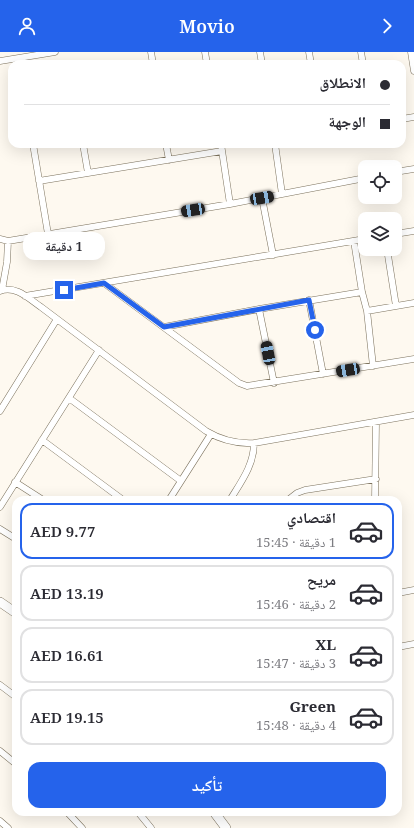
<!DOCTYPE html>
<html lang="ar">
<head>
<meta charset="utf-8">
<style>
	:root { --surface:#fff; --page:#f7f7f7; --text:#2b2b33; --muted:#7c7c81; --line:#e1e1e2; --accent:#2563eb }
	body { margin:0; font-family:"Noto Serif","Noto Naskh Arabic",serif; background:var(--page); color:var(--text); direction:rtl; height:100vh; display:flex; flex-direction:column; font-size:15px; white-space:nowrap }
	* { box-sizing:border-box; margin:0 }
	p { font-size:13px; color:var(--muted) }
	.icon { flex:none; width:22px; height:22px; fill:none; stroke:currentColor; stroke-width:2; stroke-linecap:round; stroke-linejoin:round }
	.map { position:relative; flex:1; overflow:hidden; direction:ltr }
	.drawer { position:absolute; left:12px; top:444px; width:390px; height:320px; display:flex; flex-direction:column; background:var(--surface); border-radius:12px; box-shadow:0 4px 16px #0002; direction:rtl }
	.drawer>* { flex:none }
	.top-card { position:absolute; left:8px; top:8px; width:398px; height:88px; border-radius:12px; box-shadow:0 4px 16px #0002; direction:rtl; display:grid; align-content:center; height:88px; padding:0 16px; background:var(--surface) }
	.controls { position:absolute; left:358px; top:108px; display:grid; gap:8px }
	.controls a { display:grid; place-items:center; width:44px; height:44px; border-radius:8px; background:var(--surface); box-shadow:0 4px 16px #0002; font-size:20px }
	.end { position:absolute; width:18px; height:18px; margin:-9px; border:5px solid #2563eb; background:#fff; box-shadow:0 0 0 2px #fff }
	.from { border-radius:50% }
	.bubble { position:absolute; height:28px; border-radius:12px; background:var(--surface); box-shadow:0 4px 16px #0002; font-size:13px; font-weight:600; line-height:28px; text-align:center; direction:rtl }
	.car { position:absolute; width:12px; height:24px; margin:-12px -6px; border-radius:5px; box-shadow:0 0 3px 1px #0007; background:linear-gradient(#222 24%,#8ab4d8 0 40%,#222 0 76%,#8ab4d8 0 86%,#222 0) }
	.top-card b { display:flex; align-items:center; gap:14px; height:38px; font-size:15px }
	.top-card b+b { border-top:1px solid var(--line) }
	.top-card i { width:10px; height:10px; background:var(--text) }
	ul { padding:7px 0 0; list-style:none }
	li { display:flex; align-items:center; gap:12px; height:56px; margin:0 8px 6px; padding:0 8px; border:2px solid var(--line); border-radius:12px }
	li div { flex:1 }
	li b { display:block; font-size:15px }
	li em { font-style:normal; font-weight:600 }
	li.selected { border-color:var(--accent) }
	li>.icon { width:36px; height:36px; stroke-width:1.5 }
	.primary-button { display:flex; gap:8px; margin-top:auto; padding:8px 16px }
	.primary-button a { flex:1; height:46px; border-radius:12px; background:var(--accent); color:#fff; font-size:16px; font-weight:600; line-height:46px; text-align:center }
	header { display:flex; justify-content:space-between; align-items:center; height:52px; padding:0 16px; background:var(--accent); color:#fff; font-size:18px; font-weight:600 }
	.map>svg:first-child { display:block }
</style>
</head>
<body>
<header><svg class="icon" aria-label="forward" viewBox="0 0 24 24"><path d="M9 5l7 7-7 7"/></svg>Movio<svg class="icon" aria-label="person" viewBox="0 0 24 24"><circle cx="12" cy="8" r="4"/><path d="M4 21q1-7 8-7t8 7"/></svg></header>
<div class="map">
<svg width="414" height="776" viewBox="0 0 414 776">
	<rect width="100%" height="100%" fill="#fef9f0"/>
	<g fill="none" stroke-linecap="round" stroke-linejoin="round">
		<defs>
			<path id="street" d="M 151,0 L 153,12
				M 205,0 L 207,12
				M 260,0 L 262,12
				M 309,0 L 311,12
				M 361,0 L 363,12
				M 411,0 L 414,19
				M 0,9 L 55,0
				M 402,67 L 414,65
				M 33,92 L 48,182
				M 83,92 L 88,121
				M 166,92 L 169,108
				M 221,92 L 230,152
				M 275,92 L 282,142
				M 395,120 L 414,117
				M 39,129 L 222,99
				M 262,146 L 273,203
				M 395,182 L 414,179
				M 0,187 L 8,189 L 230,152 L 365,126
				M 354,189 L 362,240 L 367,259 L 373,314
				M 387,197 L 396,254
				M 104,231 L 239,331 L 247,334 L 414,307
				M 2,238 L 7,210 L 8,189
				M 0,239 C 16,233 29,247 41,255 L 206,379 C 221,388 236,392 254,391 L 414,363
				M 25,244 L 365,187
				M 309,248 L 323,322
				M 259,257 L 274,331
				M 367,259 L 414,251
				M 164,275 L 259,257 L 362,240
				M 69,346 L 181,429
				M 0,359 L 57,267
				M 42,388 L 123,448
				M 15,430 L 43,448
				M 169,448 L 211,382
				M 230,448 C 241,430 254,413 254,391
				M 288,448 L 297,441 L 305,438 L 376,427
				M 375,448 L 376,370
				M 0,455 L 99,298
				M 0,477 L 16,487
				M 398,541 L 414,538
				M 398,595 L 414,592
				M 0,633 L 16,645
				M 0,699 L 16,712
				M 67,760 L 82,776
				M 138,760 L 151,776
				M 0,769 L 8,776"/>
			<path id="secondary" d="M 0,550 L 16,561
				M 214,760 L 226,776"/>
		</defs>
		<!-- street casing -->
		<use href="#street" stroke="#7c725d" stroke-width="7"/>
		<!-- secondary casing -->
		<use href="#secondary" stroke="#7c725d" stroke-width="10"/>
		<!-- street -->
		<use href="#street" stroke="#fff" stroke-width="6"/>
		<!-- secondary -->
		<use href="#secondary" stroke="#fff" stroke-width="9"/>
	</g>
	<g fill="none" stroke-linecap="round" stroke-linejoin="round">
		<!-- route -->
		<path stroke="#2563eb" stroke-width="5" d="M 64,238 L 104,231 L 164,275 L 309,248 L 315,278"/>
	</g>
</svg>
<div class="controls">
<a><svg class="icon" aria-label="locate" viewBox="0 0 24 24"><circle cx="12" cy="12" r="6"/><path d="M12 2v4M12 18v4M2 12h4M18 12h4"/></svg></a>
<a><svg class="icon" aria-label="layers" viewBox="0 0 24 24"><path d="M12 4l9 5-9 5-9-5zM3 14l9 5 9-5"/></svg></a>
</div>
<i class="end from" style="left:315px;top:278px"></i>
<i class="end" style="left:64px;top:238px"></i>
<div class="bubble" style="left:23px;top:180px;width:82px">1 دقيقة</div>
<i class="car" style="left:262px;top:146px;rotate:80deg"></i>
<i class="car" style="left:193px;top:158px;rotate:261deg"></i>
<i class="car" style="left:268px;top:301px;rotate:349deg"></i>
<i class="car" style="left:348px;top:318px;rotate:260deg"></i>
<div class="top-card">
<b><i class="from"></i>الانطلاق</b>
<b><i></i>الوجهة</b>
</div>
<section class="drawer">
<ul>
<li class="selected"><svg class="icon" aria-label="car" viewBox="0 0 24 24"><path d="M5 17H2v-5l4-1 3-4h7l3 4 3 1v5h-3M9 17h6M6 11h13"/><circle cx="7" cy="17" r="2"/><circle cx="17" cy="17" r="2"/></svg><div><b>اقتصادي</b><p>1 دقيقة · 15:45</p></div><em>AED 9.77</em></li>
<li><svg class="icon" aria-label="car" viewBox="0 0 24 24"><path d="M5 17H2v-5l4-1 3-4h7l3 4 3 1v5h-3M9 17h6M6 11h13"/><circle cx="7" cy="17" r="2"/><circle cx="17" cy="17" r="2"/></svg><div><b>مريح</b><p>2 دقيقة · 15:46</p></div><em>AED 13.19</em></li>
<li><svg class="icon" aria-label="car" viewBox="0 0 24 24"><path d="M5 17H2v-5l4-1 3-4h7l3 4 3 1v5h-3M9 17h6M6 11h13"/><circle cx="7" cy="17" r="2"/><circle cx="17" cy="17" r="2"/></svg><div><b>XL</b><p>3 دقيقة · 15:47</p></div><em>AED 16.61</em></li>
<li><svg class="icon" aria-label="car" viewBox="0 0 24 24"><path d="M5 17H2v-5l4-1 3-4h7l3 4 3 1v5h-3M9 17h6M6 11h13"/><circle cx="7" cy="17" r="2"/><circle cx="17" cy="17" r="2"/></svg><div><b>Green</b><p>4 دقيقة · 15:48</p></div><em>AED 19.15</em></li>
</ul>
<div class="primary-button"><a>تأكيد</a></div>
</section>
</div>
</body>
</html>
